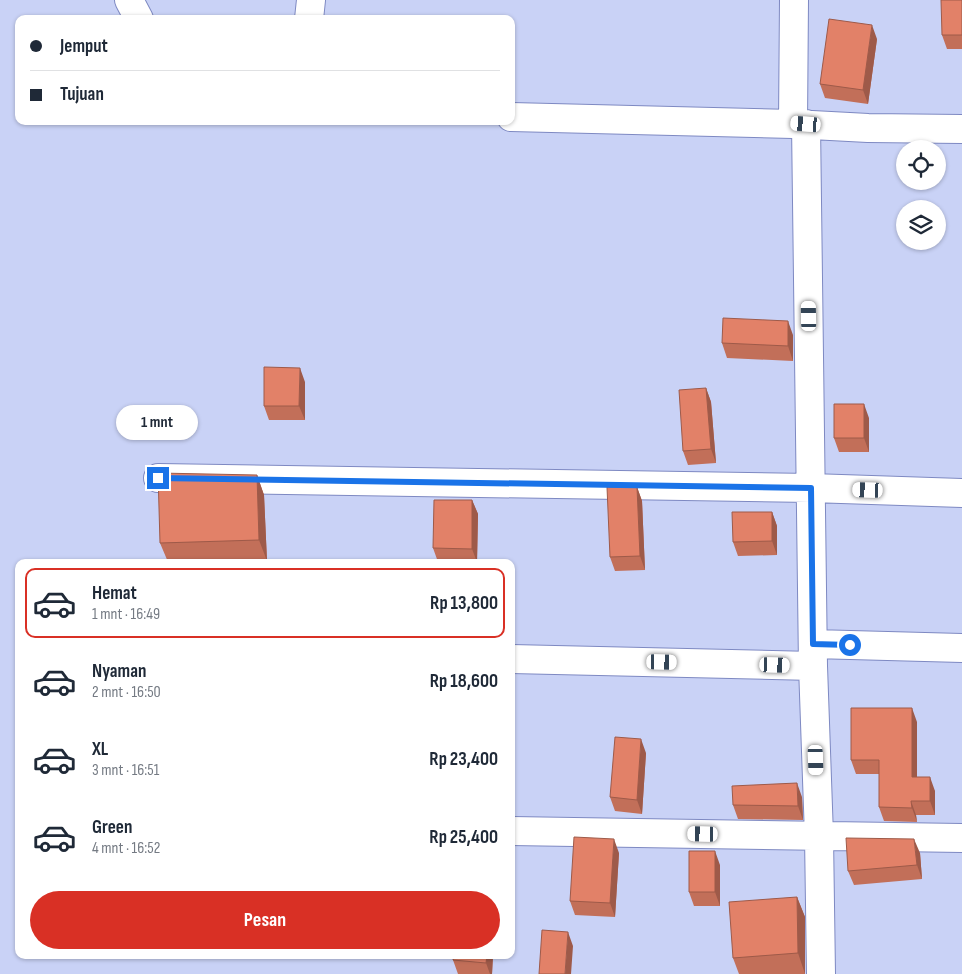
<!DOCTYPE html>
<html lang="id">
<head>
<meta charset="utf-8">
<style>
	:root { --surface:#fff; --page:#f2f2f3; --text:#1f2937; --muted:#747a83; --line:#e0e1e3; --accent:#d93025 }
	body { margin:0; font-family:"Sofia Sans Condensed",sans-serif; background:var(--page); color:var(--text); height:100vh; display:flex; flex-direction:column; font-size:19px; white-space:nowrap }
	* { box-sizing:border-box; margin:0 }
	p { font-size:16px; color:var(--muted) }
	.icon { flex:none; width:28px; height:28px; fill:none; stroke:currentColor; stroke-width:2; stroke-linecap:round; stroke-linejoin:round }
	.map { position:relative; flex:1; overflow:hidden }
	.sheet { position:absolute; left:15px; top:559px; width:500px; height:400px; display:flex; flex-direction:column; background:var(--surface); border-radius:10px; box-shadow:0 1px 4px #0004 }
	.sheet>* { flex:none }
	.top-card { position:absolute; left:15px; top:15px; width:500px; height:110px; border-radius:10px; box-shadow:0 1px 4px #0004; display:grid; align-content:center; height:110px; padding:0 15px; background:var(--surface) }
	.fabs { position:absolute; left:896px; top:140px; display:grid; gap:10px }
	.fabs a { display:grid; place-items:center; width:50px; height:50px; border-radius:50%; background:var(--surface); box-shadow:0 1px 4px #0004; font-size:25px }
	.end { position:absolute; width:22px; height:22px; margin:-11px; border:6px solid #1a73e8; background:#fff; box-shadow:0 0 0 2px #fff }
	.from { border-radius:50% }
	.bubble { position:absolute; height:35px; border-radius:18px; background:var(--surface); box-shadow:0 1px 4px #0004; font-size:16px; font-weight:700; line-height:35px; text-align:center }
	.car { position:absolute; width:15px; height:30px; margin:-15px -8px; border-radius:6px; box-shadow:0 0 4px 1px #0007; background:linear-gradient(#fff 24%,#345 0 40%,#fff 0 76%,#345 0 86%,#fff 0) }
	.top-card b { display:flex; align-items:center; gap:18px; height:48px; font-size:19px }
	.top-card b+b { border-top:1px solid var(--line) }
	.top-card i { width:12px; height:12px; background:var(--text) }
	ul { padding:9px 0 0; list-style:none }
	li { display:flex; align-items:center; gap:15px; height:70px; margin:0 10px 8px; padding:0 5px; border:2px solid transparent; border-radius:10px }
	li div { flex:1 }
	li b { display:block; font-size:19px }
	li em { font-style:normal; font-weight:700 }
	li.current { border-color:var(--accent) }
	li>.icon { width:45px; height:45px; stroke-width:1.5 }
	.cta { display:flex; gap:10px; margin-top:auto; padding:10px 15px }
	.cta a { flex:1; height:58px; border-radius:30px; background:var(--accent); color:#fff; font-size:20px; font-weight:700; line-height:58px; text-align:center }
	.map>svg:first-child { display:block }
</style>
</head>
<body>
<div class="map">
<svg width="962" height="974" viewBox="0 0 962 974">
	<rect width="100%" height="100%" fill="#c9d2f6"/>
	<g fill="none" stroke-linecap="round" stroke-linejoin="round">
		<defs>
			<path id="minor" d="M 129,0 L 139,19
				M 309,19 L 311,0
				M 511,117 L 793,124 L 868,128 L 962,129
				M 793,124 L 794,0
				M 806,124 L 813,666 L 819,836 L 821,974
				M 158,478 L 811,488 L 962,493
				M 813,644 L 962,648
				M 511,659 L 813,666
				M 511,831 L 962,838"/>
		</defs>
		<!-- minor casing -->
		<use href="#minor" stroke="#7e89c2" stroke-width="30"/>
		<!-- minor -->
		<use href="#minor" stroke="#fff" stroke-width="28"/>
	</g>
	<!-- wall -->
	<path fill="#c26f59" d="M 962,0 L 962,49 L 947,49 L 942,35 Z
		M 877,39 L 868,104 L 825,98 L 820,84 Z
		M 793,335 L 793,361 L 727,358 L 722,343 Z
		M 305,382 L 305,420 L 269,420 L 264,406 Z
		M 706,388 L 711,402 L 716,463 L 688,465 L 683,451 Z
		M 869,418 L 869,452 L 839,452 L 834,438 Z
		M 257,475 L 264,495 L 267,561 L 205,562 L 168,562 L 160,543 Z
		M 637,487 L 642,501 L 645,570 L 615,571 L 610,557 Z
		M 472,500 L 478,514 L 477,562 L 438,562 L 433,548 Z
		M 772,512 L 777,526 L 777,555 L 738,556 L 733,542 Z
		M 917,722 L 917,777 L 935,791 L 935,815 L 916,815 L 917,822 L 884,821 L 879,807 L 879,774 L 856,774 L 851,760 Z
		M 646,753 L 642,814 L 615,811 L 610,797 Z
		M 802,797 L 803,820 L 738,819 L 733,805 Z
		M 619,853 L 615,917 L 575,915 L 570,901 Z
		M 920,853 L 922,879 L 854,885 L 848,871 Z
		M 720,865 L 720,906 L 694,906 L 689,892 Z
		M 797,897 L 805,917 L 805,974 L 739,974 L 733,958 Z
		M 454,955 L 493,955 L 492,974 L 458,974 L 453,960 Z"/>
	<!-- shaded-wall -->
	<path fill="#9e5a49" d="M 872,25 L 877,39 L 868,104 L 863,90 Z
		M 788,321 L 793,335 L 793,361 L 788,346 Z
		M 300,368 L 305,382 L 305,420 L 299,406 Z
		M 706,388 L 711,402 L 716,463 L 711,449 Z
		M 864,404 L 869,418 L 869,452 L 864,438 Z
		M 257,475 L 264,495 L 267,561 L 259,540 Z
		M 637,487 L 642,501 L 645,570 L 640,556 Z
		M 472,500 L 478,514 L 477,562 L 472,549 Z
		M 772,512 L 777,526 L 777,555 L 772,541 Z
		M 912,708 L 917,722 L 917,791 L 912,777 Z
		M 641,739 L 646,753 L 642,814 L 637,800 Z
		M 930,777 L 935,791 L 935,815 L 930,801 Z
		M 797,783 L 802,797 L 803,820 L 798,806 Z
		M 911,801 L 916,815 L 917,822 L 912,808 Z
		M 614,839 L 619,853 L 615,917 L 610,903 Z
		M 914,839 L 920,853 L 922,879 L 917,865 Z
		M 715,851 L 720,865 L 720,906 L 715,892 Z
		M 797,897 L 805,917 L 805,974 L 798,953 Z
		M 568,932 L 573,946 L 571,974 L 565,974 Z
		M 487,955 L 493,955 L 492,974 L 490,974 L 486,963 Z"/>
	<!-- building -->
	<path fill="#e28168" stroke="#9e5a49" d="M 941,0 L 962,0 L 962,35 L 942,35 Z
		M 829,19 L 872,25 L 863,90 L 820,84 Z
		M 723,318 L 788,321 L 788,346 L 722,343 Z
		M 264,367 L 300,368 L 299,406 L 264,406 Z
		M 706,388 L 711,449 L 683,451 L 679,390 Z
		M 834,404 L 864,404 L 864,438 L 834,438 Z
		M 158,473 L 257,475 L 259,540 L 160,543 Z
		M 607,487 L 637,487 L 640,556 L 610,557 Z
		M 434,500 L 472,500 L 472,549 L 433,548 Z
		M 732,512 L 772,512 L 772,541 L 733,542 Z
		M 851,708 L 912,708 L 912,777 L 930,777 L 930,801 L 911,801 L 912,808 L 879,807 L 879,760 L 851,760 Z
		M 615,737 L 641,739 L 637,800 L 610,797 Z
		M 797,783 L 798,806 L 733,805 L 732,786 Z
		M 574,837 L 614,839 L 610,903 L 570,901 Z
		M 846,838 L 914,839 L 917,865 L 848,871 Z
		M 689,851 L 715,851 L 715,892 L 689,892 Z
		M 797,897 L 798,953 L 733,958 L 729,902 Z
		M 542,930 L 568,932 L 565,974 L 539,974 Z
		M 454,955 L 487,955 L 486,963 L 453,960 Z"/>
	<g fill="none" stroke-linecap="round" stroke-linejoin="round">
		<!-- route -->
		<path stroke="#1a73e8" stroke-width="6" d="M 158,478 L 811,488 L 813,644 L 850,645"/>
	</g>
</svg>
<div class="fabs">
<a><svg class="icon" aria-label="locate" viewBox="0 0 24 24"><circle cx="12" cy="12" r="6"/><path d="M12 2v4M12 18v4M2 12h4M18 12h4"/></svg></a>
<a><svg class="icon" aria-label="layers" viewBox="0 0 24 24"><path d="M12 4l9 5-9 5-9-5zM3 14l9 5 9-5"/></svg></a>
</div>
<i class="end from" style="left:850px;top:645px"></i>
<i class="end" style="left:158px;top:478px"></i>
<div class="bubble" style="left:116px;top:405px;width:82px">1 mnt</div>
<i class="car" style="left:806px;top:124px;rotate:274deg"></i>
<i class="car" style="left:809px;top:316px;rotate:359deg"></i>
<i class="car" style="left:868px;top:490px;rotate:272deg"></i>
<i class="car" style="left:662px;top:662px;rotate:91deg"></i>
<i class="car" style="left:775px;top:665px;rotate:92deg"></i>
<i class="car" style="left:816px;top:760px;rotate:178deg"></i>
<i class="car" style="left:703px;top:834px;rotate:271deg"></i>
<div class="top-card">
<b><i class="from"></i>Jemput</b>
<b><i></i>Tujuan</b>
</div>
<section class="sheet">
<ul>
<li class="current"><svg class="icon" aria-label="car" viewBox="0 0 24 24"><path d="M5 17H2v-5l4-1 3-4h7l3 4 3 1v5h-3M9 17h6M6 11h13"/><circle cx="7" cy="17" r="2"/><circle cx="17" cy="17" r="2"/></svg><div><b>Hemat</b><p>1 mnt · 16:49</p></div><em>Rp 13,800</em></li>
<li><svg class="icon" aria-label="car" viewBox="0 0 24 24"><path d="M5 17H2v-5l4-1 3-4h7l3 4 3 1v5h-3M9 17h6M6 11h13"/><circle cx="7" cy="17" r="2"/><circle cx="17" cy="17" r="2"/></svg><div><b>Nyaman</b><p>2 mnt · 16:50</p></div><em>Rp 18,600</em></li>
<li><svg class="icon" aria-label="car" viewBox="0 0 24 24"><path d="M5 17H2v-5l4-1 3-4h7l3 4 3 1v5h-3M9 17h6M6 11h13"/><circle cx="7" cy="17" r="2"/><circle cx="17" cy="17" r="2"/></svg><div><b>XL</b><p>3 mnt · 16:51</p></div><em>Rp 23,400</em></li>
<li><svg class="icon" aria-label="car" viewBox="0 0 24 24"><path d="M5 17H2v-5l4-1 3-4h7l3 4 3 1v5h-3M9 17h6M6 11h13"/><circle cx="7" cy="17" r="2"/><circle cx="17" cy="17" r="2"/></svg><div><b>Green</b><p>4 mnt · 16:52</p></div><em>Rp 25,400</em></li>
</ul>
<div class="cta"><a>Pesan</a></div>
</section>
</div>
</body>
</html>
